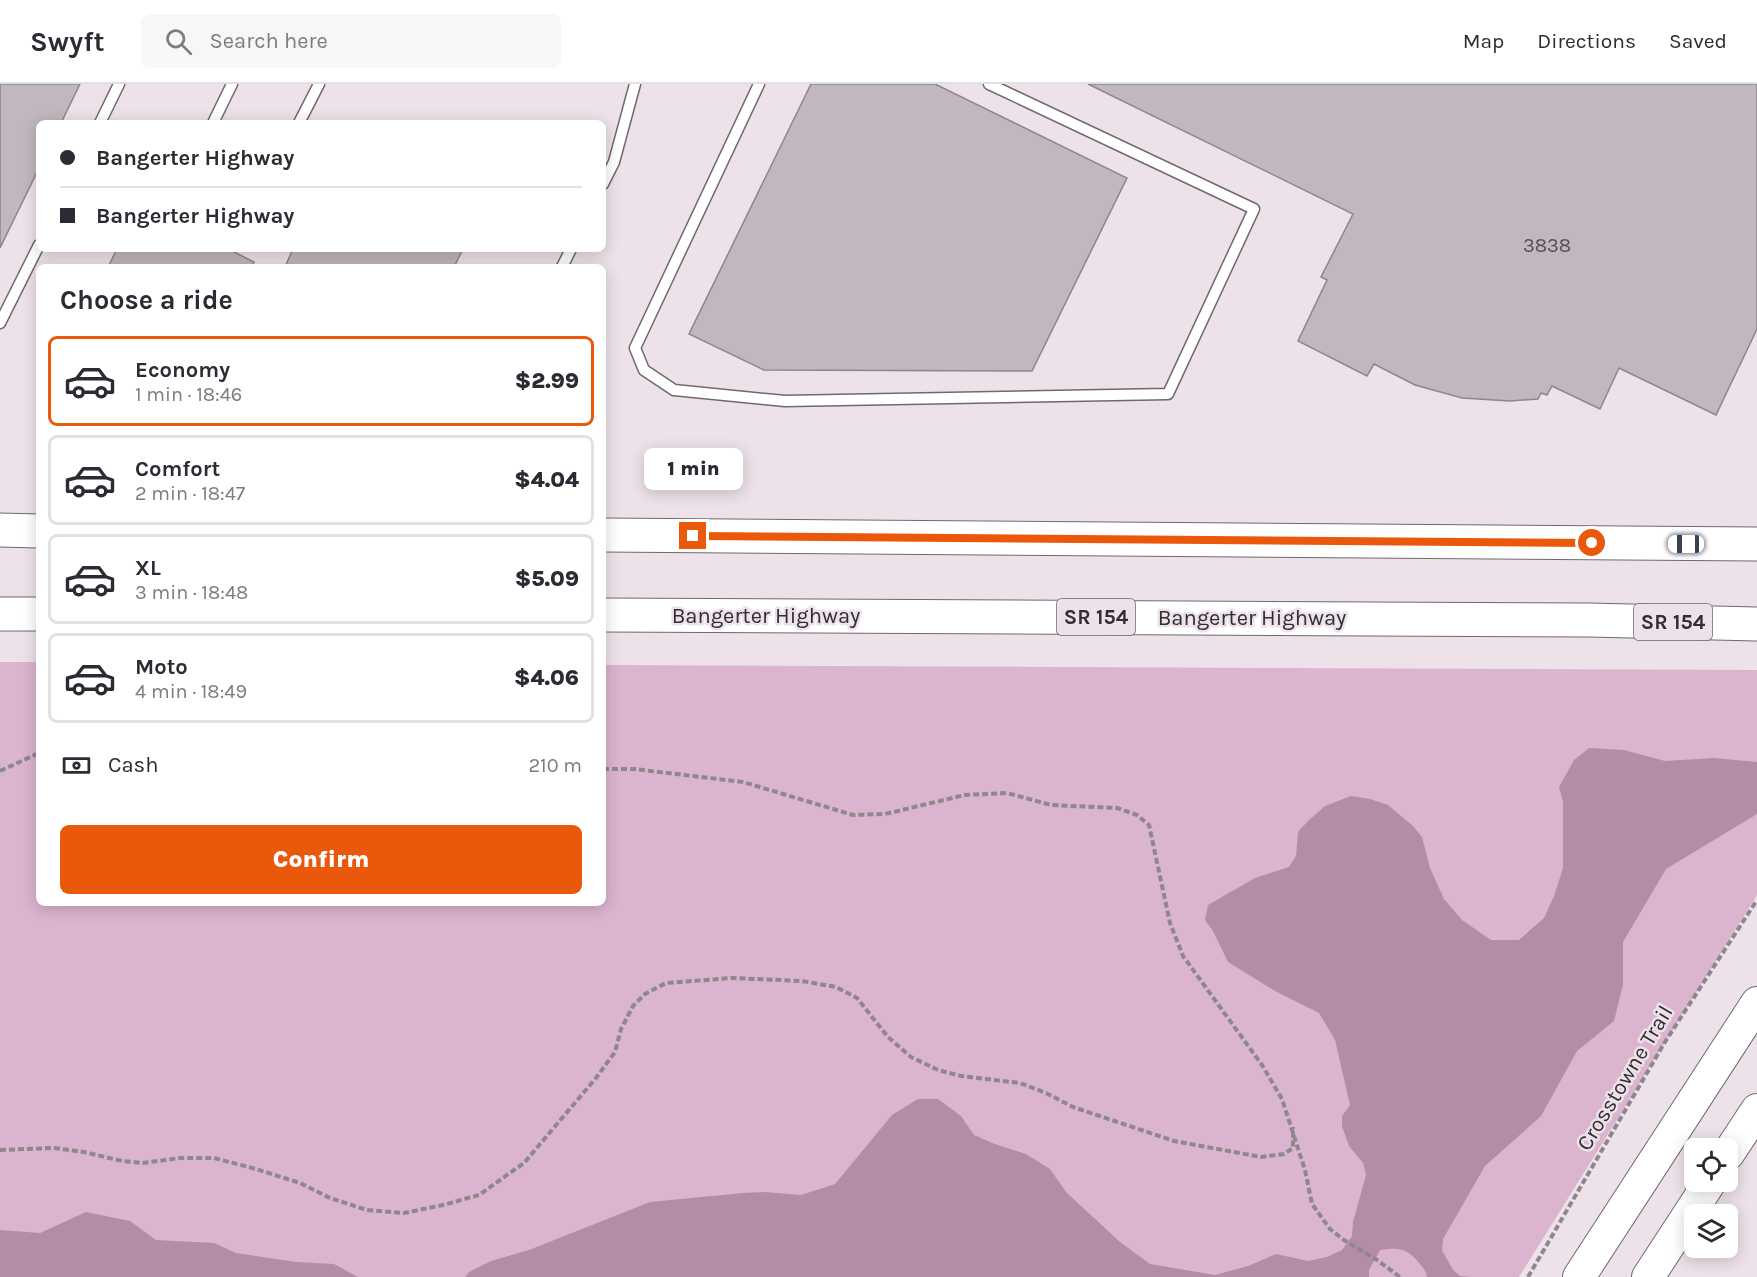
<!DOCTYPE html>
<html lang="en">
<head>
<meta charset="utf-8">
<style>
	:root { --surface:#fff; --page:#f7f7f7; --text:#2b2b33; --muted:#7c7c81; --line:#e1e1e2; --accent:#ea580c }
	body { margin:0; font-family:Karla,sans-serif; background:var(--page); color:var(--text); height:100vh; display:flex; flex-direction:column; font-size:22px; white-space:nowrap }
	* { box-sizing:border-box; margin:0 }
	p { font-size:20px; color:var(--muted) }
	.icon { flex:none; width:33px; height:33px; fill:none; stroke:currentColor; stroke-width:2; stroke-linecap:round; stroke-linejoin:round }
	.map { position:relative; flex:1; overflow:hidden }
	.sheet { position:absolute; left:36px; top:180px; width:570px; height:642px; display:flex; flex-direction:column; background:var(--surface); border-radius:9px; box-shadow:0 3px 15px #0003 }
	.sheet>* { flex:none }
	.hud { position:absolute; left:36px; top:36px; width:570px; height:132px; border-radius:9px; box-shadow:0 3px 15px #0003; display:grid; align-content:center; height:132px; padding:0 24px; background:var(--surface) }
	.controls { position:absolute; left:1684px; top:1054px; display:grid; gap:12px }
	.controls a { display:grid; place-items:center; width:54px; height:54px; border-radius:9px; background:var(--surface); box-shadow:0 3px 15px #0003; font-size:30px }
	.end { position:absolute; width:27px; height:27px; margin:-14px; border:8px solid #ea580c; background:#fff; box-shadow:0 0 0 3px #fff }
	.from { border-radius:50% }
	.bubble { position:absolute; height:42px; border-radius:9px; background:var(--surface); box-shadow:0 3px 15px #0003; font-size:20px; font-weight:800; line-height:42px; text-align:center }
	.car { position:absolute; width:18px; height:36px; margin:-18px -9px; border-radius:8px; box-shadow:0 0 4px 2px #0007; background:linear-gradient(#fff 24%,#345 0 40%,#fff 0 76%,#345 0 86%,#fff 0) }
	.hud b { display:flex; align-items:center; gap:21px; height:57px; font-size:22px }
	.hud b+b { border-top:2px solid var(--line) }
	.hud i { width:15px; height:15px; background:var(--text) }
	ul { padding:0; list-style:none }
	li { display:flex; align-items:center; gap:18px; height:90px; margin:0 12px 9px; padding:0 12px; border:3px solid var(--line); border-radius:9px }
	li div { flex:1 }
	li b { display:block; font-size:22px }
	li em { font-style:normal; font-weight:800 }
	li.on { border-color:var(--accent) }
	li>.icon { width:54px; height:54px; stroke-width:1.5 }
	h2 { padding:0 24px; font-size:27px; line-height:72px }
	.pay { display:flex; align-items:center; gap:15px; height:66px; padding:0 24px; font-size:22px }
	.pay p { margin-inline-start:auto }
	.button { display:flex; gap:12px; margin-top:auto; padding:12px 24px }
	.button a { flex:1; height:69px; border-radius:9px; background:var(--accent); color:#fff; font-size:24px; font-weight:800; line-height:69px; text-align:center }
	header { display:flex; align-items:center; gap:36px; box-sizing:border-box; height:84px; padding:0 30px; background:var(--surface); border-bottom:2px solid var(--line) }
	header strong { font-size:28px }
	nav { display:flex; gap:33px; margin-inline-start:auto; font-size:21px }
	.search { width:420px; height:54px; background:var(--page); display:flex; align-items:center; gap:15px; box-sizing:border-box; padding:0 21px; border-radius:9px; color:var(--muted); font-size:22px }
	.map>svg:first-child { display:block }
</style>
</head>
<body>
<header>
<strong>Swyft</strong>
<div class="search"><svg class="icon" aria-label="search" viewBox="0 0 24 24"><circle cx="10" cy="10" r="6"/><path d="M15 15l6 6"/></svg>Search here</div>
<nav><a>Map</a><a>Directions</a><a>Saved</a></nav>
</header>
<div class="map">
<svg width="1757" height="1193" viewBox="0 0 1757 1193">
	<rect width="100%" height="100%" fill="#ede2e9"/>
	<!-- green -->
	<path fill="#dbb4cf" d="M 0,578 L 39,578 L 39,819 L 603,819 L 603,581 L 1757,586 L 1757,811 L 1519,1193 L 0,1193 Z"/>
	<!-- water -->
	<path fill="#b38da7" d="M 1589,664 L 1624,666 L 1665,677 L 1714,674 L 1757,678 L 1757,730 L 1666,785 L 1623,858 L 1623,901 L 1614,937 L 1577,967 L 1541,1032 L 1485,1082 L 1443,1155 L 1442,1166 L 1453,1186 L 1460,1192 L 1472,1193 L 1427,1193 C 1426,1187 1424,1185 1420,1180 C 1407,1164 1400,1163 1380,1166 L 1369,1186 L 1369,1193 L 465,1193 L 469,1188 L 491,1177 L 529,1166 L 650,1118 L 743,1109 L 764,1108 L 801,1111 L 835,1100 L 892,1031 L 918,1015 L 938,1015 L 961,1032 L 974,1051 L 995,1060 L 1026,1070 L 1050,1085 L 1066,1108 L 1120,1158 L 1150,1180 L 1215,1191 L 1248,1182 L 1276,1170 L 1308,1177 L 1327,1173 L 1342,1166 L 1352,1152 L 1353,1138 L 1366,1091 L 1363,1079 L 1349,1062 L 1342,1042 L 1342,1032 L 1350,1021 L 1335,956 L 1319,929 L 1275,907 L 1228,878 L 1213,847 L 1205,836 L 1208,821 L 1255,794 L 1289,783 L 1296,772 L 1298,748 L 1308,737 L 1325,722 L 1351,712 L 1370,715 L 1388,721 L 1413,742 L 1422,753 L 1430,784 L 1444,815 L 1462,836 L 1491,856 L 1519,856 L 1544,834 L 1554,812 L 1563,784 L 1563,718 L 1559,703 L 1574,676 Z
		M 86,1128 L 130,1137 L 156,1156 L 214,1159 L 236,1169 L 296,1178 L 334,1180 L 358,1193 L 0,1193 L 0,1146 L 40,1149 Z"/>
	<!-- building -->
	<path fill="#c1b7be" stroke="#8f858c" stroke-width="1.5" d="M 0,0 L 80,0 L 61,39 L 39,39 L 39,84 L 0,164 Z
		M 811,0 L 935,0 L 1127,94 L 1032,287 L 764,286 L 689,250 Z
		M 1088,0 L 1757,0 L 1757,245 L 1716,331 L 1619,284 L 1600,325 L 1552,302 L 1547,311 L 1541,309 L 1538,315 L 1510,317 L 1462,314 L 1415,301 L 1374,280 L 1367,292 L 1298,257 L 1327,196 L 1321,193 L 1353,130 Z
		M 117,165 L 228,165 L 254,178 L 252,183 L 108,183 Z
		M 293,165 L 463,165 L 454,183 L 285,183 Z"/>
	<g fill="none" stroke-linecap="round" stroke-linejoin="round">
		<defs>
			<path id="lane" d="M 759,0 L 635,264 L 644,286 L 674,306 L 785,317 L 1168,310 L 1254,125 L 989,0
				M 100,39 L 119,0
				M 213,39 L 232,0
				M 299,39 L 319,0
				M 603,100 L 614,78 L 635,0
				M 562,183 L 571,165
				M 0,239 L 39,161"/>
			<path id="secondary" d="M 1728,1070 L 1757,1026
				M 1579,1193 L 1757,919
				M 1648,1193 L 1710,1098"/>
			<path id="highway" d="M 0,446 L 39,447
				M 603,451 L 1757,460
				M 0,530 L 39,530
				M 603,531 L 1589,536 L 1757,540"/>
		</defs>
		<!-- lane casing -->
		<use href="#lane" stroke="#71686e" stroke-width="13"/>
		<!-- secondary casing -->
		<use href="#secondary" stroke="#71686e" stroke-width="34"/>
		<!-- highway casing -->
		<use href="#highway" stroke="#71686e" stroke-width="35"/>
		<!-- path -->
		<path stroke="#8e878c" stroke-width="4" stroke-dasharray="6 3" stroke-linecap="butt" d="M 603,685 L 634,685 L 743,698 L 853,731 L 885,730 L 965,711 L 1007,709 L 1051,721 L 1117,724 L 1137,731 L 1149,741 L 1170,839 L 1183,872 L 1262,981 L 1282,1015 L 1305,1086 L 1312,1120 L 1330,1145 L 1344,1156 L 1377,1176 L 1400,1193
			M 0,687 L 39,669
			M 0,1066 L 54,1064 L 84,1068 L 122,1077 L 143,1079 L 180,1074 L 214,1074 L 256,1085 L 300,1099 L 330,1114 L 367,1126 L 404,1129 L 443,1121 L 479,1111 L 524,1079 L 596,994 L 615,968 L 621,945 L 633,922 L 645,910 L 666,899 L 732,894 L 802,897 L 836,903 L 857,914 L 888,953 L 911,973 L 938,986 L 961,992 L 1020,999 L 1046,1009 L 1073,1023 L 1174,1057 L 1261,1073 L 1284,1070 L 1293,1064 L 1293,1043
			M 1528,1193 L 1665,958 L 1757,816"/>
		<!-- lane -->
		<use href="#lane" stroke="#fff" stroke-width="10"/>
		<!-- secondary -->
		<use href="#secondary" stroke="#fff" stroke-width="32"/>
		<!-- highway -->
		<use href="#highway" stroke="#fff" stroke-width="33"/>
	</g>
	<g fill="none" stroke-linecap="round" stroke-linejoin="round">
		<!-- route -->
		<path stroke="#ea580c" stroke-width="8" d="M 693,452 L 1592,459"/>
	</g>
	<g text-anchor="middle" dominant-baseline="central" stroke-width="5" stroke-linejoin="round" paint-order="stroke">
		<!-- number labels -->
		<g font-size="20" fill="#555054">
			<text x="1547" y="161">3838</text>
		</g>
		<!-- shield labels -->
		<g fill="#ede2e9" stroke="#696368" stroke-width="1.5">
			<rect x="1057" y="515" width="78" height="36" rx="4.5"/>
			<rect x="1634" y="520" width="78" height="36" rx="4.5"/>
		</g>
		<g font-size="21" font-weight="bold" fill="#312d30">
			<text x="1096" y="533">SR 154</text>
			<text x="1673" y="538">SR 154</text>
		</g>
		<!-- street labels -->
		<g font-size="22" fill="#312d30" stroke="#ede2e9">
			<text x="766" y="532">Bangerter Highway</text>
			<text x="1252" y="534">Bangerter Highway</text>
			<text transform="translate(1625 994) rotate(-59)">Crosstowne Trail</text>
		</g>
	</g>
</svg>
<div class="controls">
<a><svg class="icon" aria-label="locate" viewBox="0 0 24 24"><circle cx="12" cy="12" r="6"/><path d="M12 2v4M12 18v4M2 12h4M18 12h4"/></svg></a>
<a><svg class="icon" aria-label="layers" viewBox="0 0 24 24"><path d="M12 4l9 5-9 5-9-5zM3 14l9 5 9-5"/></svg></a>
</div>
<i class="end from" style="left:1592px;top:459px"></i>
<i class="end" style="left:693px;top:452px"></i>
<div class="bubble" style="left:644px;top:364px;width:99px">1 min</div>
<i class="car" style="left:1686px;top:460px;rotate:270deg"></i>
<div class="hud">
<b><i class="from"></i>Bangerter Highway</b>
<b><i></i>Bangerter Highway</b>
</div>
<section class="sheet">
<h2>Choose a ride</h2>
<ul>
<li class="on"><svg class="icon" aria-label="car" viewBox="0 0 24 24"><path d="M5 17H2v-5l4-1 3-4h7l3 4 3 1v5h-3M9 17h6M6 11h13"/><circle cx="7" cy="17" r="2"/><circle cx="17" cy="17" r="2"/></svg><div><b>Economy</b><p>1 min · 18:46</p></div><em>$2.99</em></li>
<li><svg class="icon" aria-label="car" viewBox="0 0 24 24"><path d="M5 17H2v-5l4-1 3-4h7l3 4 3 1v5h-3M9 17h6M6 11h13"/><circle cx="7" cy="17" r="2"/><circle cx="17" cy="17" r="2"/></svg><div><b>Comfort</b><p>2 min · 18:47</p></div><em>$4.04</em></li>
<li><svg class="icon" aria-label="car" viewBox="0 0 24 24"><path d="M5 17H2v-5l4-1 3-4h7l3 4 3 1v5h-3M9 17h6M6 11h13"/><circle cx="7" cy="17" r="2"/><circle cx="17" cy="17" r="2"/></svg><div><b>XL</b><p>3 min · 18:48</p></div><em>$5.09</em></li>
<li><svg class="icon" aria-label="car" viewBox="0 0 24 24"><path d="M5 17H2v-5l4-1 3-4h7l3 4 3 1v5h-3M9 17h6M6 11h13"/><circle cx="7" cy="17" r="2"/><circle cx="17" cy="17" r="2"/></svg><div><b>Moto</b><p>4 min · 18:49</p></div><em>$4.06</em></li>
</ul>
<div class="pay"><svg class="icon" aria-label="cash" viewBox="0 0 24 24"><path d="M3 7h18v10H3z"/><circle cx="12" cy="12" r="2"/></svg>Cash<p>210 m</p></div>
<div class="button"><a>Confirm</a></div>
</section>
</div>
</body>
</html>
